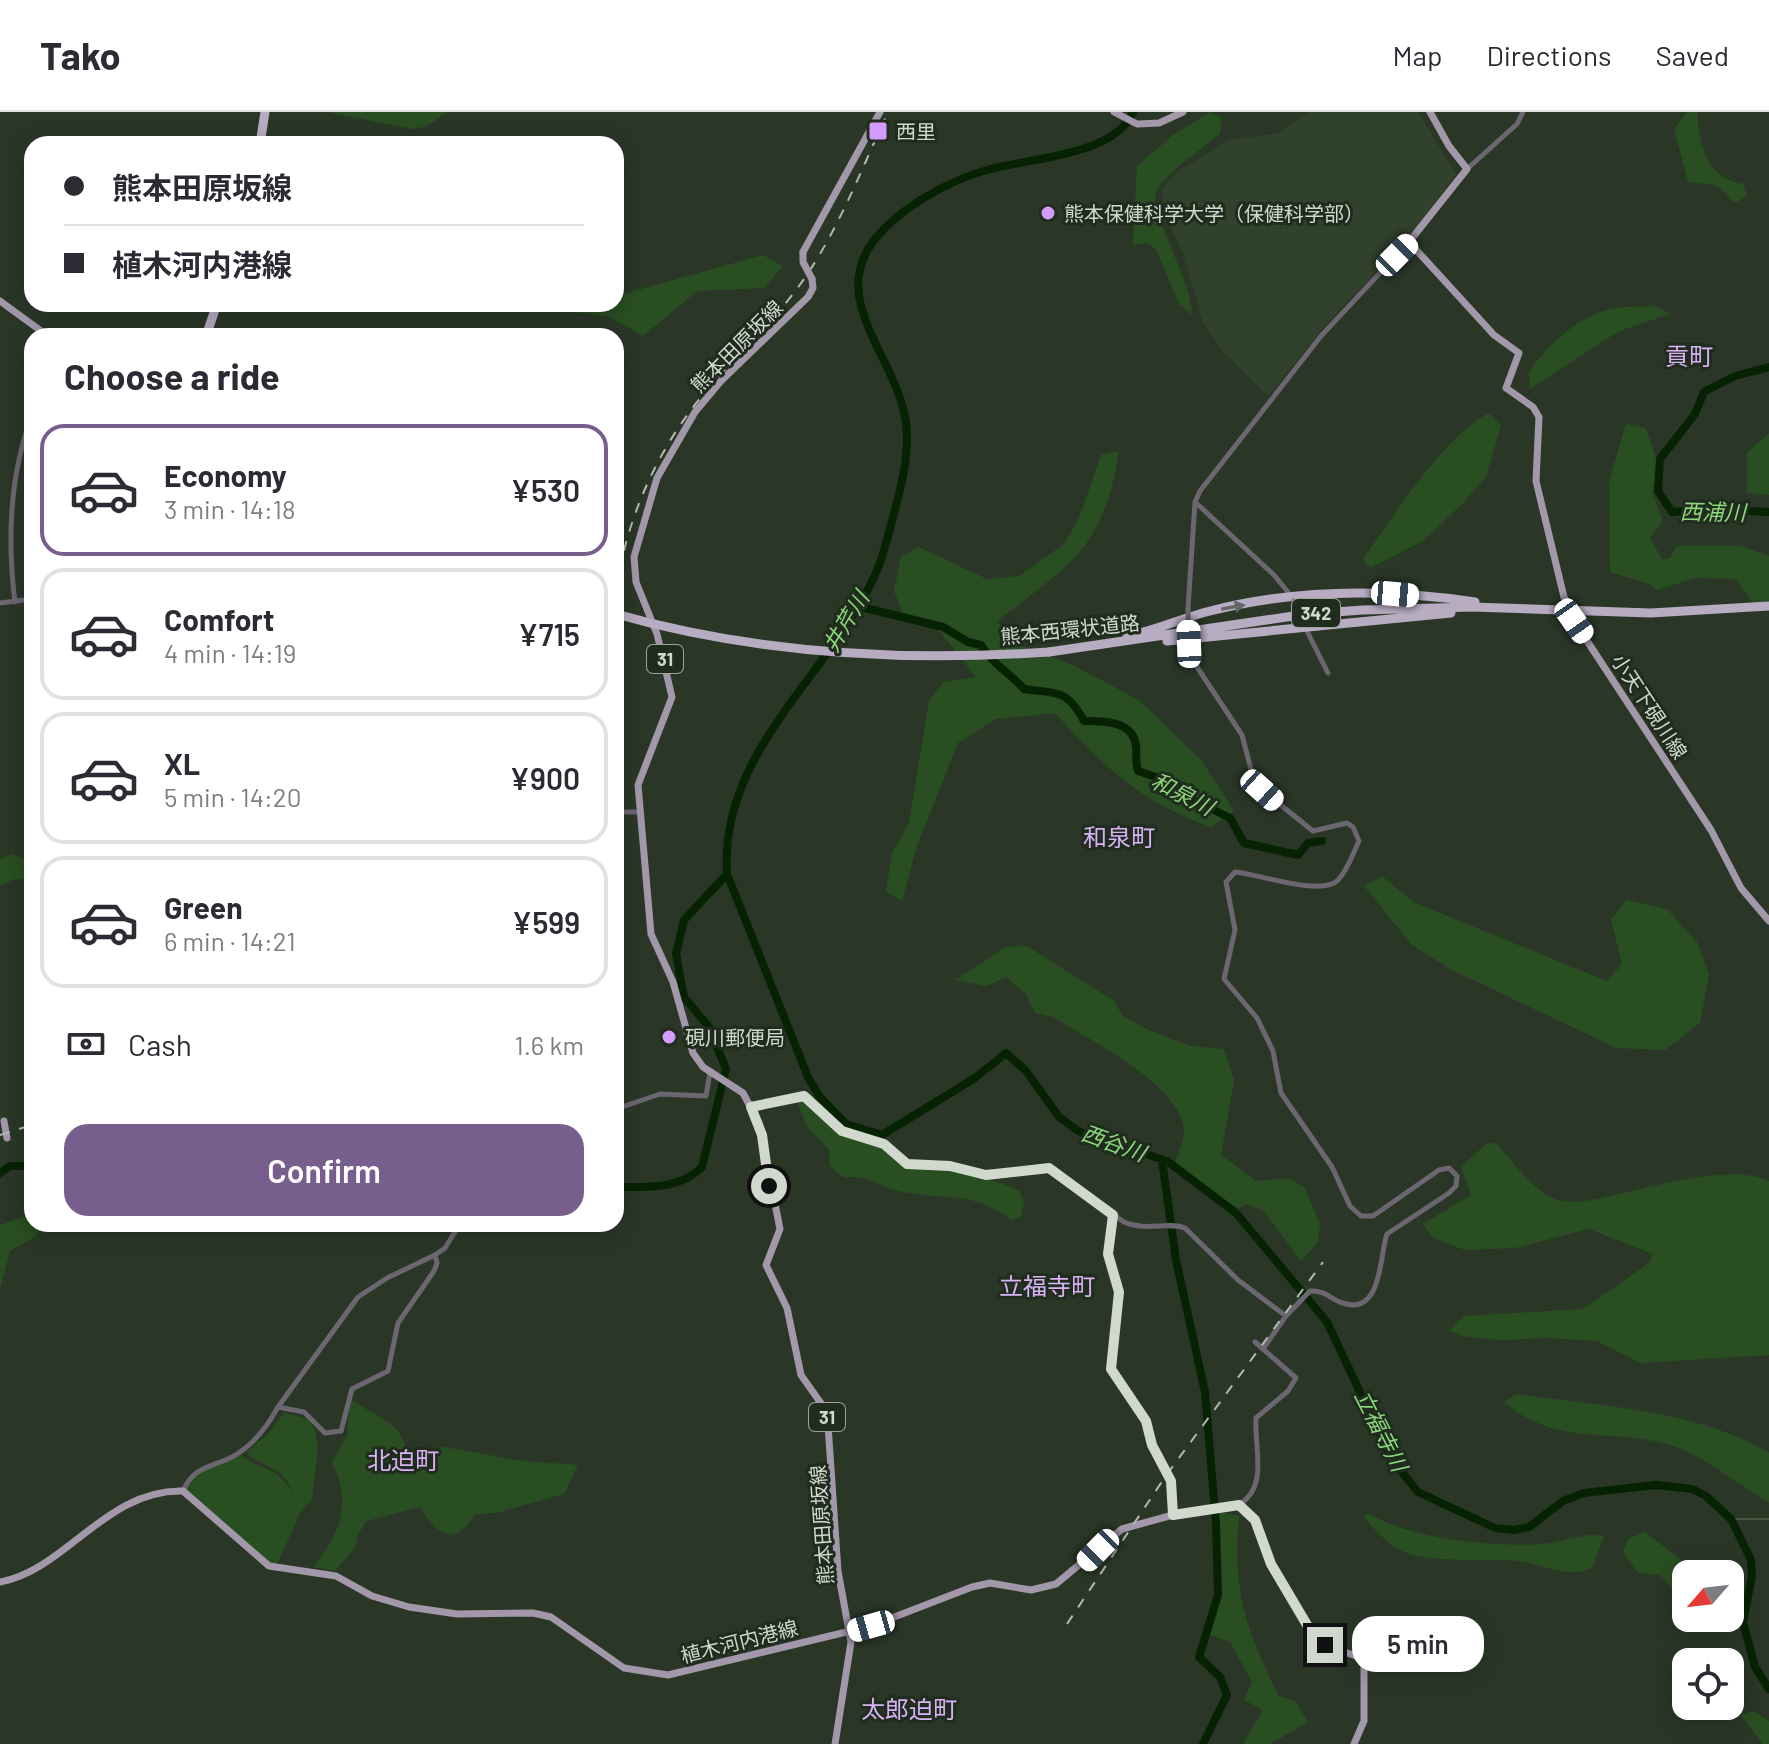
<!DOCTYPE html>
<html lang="en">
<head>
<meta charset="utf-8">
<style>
	:root { --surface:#fff; --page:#f2f2f3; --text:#2b2b33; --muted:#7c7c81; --line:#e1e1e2; --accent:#775e8d }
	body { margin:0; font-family:Barlow,"Noto Sans JP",sans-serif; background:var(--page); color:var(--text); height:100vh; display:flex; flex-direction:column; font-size:30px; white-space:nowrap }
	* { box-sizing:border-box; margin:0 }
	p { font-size:26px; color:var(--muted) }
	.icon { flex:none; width:44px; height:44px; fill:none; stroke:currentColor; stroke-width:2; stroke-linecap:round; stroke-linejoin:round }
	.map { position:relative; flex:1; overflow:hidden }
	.sheet { position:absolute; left:24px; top:216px; width:600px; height:904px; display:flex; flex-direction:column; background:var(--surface); border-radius:24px; box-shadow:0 4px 20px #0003 }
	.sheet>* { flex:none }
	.top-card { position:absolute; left:24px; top:24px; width:600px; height:176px; border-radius:24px; box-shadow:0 4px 20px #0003; display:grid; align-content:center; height:176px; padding:0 40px; background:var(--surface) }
	.needle { width:52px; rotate:242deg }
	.fabs { position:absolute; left:1672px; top:1448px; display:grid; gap:16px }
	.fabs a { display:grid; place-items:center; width:72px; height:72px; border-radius:16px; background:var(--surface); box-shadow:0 4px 20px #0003; font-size:40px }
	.end { position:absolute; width:36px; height:36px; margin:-18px; border:10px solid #d1d9cf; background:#111; box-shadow:0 0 0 4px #111 }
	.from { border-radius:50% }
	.bubble { position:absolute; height:56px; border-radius:24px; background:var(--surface); box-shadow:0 4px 20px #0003; font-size:26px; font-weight:600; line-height:56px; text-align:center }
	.car { position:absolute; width:24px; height:48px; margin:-24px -12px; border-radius:10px; box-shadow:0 0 6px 2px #0007; background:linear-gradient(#fff 24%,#345 0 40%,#fff 0 76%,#345 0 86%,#fff 0) }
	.top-card b { display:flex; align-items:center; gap:28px; height:76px; font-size:30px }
	.top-card b+b { border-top:2px solid var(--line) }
	.top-card i { width:20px; height:20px; background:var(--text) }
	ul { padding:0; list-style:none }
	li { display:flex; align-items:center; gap:24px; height:132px; margin:0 16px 12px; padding:0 24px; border:4px solid var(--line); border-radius:24px }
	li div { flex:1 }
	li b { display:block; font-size:30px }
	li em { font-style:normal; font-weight:600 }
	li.active { border-color:var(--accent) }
	li>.icon { width:72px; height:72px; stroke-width:1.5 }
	h2 { padding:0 40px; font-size:36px; line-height:96px }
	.pay { display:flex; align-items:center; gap:20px; height:88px; padding:0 40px; font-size:30px }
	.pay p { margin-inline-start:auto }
	.cta { display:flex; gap:16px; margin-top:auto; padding:16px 40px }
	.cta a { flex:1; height:92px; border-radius:24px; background:var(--accent); color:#fff; font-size:32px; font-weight:600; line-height:92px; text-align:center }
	header { display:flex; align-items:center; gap:48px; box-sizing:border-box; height:112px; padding:0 40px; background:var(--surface); border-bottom:2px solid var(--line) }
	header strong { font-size:38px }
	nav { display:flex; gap:44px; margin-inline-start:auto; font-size:28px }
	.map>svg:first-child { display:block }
</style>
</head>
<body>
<header>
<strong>Tako</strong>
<nav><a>Map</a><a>Directions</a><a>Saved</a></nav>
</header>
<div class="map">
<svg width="1769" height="1632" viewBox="0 0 1769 1632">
	<rect width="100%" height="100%" fill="#2a3727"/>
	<!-- built -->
	<path fill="#30412c" d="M 1308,0 L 1418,0 L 1456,62 L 1414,121 L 1327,211 L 1268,284 L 1222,239 L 1202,208 L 1184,143 L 1167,108 L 1161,78 L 1177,60 L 1229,28 L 1277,21 Z"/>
	<!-- green -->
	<path fill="#294e21" d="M 327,0 L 448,0 L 425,15 L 412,17 Z
		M 1210,0 L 1222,6 L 1220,22 C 1206,33 1161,65 1156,80 C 1149,100 1192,169 1192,203 L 1179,192 L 1156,137 L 1147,131 L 1133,133 L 1137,54 L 1173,23 Z
		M 1687,0 L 1697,0 C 1699,31 1706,67 1743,72 L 1747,84 L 1735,91 L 1716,73 L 1688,70 L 1674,17 Z
		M 763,143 L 783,154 L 764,176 L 697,179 L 643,224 L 610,205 L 575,200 L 590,192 L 616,192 L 616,184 Z
		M 1655,194 L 1670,202 L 1619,219 L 1530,277 L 1529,260 C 1548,233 1573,209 1606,198 C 1620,194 1640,195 1655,194 Z
		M 1489,301 L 1501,313 L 1486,365 L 1463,391 L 1423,429 L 1370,456 L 1363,447 C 1393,405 1444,324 1489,301 Z
		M 1626,312 L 1646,316 L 1658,353 L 1652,380 L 1663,409 L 1650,426 L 1662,447 L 1669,447 L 1677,434 L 1740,434 L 1769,444 L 1769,489 L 1753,491 L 1736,467 L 1695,466 L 1657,478 L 1649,472 L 1610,460 L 1609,369 Z
		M 1769,321 L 1769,383 L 1747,381 L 1747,341 Z
		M 1119,339 C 1103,438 1072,451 997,509 L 1015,531 L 1075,554 L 1140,589 L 1202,649 L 1234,699 L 1211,715 C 1144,692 1102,654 1055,601 L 996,607 L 958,631 L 917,734 L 902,789 L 886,780 L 892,741 L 909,711 L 929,589 L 943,570 L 976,565 L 932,510 L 903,502 L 894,479 L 901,445 L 919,435 L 987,467 L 1019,464 L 1064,432 L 1079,406 L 1101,343 Z
		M 11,742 L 32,750 L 32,768 L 14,767 L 0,774 L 0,748 Z
		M 1382,764 L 1413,790 L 1607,869 L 1622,852 L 1611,807 L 1627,788 L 1667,797 L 1697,830 L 1709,862 L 1700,911 L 1665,938 L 1616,936 L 1448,856 L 1411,832 L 1364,774 Z
		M 1027,834 L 1114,889 L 1123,904 L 1147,917 L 1190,934 L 1224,937 L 1234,968 L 1221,1043 L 1256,1069 L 1288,1066 L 1304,1075 L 1320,1112 L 1318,1130 L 1301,1149 L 1264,1099 L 1247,1092 L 1233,1099 L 1175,1050 C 1178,1041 1184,1029 1184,1020 C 1184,974 1088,927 1053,905 L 1035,901 L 1026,882 L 1006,865 L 987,874 L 955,868 L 1006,835 Z
		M 32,846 L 32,923 L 23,864 Z
		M 803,984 L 828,1012 L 875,1030 L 901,1048 L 946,1052 L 1019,1078 L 1024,1090 L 1021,1105 L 1012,1108 C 971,1077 943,1089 898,1079 C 877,1074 866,1061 844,1066 L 830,1054 L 829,1038 L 806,1013 L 795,985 Z
		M 1495,1030 C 1512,1048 1534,1081 1558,1088 C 1579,1093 1599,1086 1619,1082 C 1660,1073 1731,1052 1769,1069 L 1769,1243 L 1640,1251 L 1597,1229 L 1545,1226 L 1503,1228 L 1465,1225 L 1449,1218 L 1464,1204 L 1583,1197 L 1649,1151 L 1653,1142 L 1589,1117 L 1515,1136 L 1465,1138 L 1433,1126 L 1423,1112 L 1471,1083 L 1461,1055 L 1486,1032 Z
		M 32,1102 L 32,1112 L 43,1112 L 35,1125 L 10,1139 L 0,1177 L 0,1113 Z
		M 1516,1282 C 1598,1294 1697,1297 1769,1341 L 1769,1391 C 1741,1374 1703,1344 1673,1334 C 1611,1314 1559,1337 1504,1290 Z
		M 349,1286 C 363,1296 381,1304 394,1315 C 411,1331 401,1350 434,1353 L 439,1334 L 522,1349 L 578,1353 L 564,1382 L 496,1401 L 475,1402 C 454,1436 437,1422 420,1395 L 367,1409 L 358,1422 L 356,1434 L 335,1459 L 313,1455 C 341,1421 352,1391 332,1350 L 347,1324 Z
		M 284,1301 L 308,1307 L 315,1318 L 318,1335 L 312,1388 L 300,1401 L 277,1453 L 257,1447 L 183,1379 L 200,1360 L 241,1343 C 264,1362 274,1350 293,1382 C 284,1352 263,1357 246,1340 L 267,1323 Z
		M 1218,1400 L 1239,1404 C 1232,1478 1246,1519 1279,1584 L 1295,1589 L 1308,1610 L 1270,1632 L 1243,1632 L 1263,1598 L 1244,1588 L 1252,1570 L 1230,1530 L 1210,1523 L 1220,1479 Z
		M 1370,1402 C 1414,1428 1492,1435 1544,1432 C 1563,1430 1585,1420 1604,1424 L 1592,1456 C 1567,1467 1544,1452 1518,1449 C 1486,1445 1428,1453 1400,1438 C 1386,1430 1372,1416 1363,1403 Z
		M 1645,1420 L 1690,1455 L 1692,1462 L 1686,1462 L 1686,1492 L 1660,1463 L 1638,1461 L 1623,1441 L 1628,1427 Z
		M 1754,1599 L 1769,1609 L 1769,1632 L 1763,1632 L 1741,1603 Z"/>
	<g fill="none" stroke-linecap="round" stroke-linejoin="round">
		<!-- stream -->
		<path stroke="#435940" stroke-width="2" d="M 1731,1407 L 1769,1407"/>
		<!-- river -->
		<path stroke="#062202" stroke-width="8" d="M 1769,255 L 1735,264 L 1704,280 L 1695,302 L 1660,347 L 1658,379 L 1672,400 L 1712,397 L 1769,400
			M 857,494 L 943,515 L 968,530 L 981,533 C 992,552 1010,561 1024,577 C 1058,582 1067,577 1084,609 C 1102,609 1133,608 1136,634 C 1137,643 1135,651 1138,659 L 1170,670 L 1193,688 L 1230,706 L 1244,731 L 1298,743 L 1308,731 L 1322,729
			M 727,762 L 808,965 L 819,984 L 846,1012 L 882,1023 L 975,966 L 1006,941 L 1026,959 L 1059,1005 L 1078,1019 L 1167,1049 L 1236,1101 L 1327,1210 L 1392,1348 L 1418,1380 L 1495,1416 L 1514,1418 L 1529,1415 L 1563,1389 L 1584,1381 L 1656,1373 L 1692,1377 L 1706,1384 L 1731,1407 L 1751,1448 L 1752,1464 L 1743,1510 L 1755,1555 L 1769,1577
			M 1162,1048 L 1176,1148 L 1205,1280 L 1216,1411 L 1218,1483 L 1199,1545 L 1220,1565 L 1227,1583 L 1203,1632
			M 0,1061 L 10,1054 L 32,1054
			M 616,1075 C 645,1075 680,1078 702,1055 L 726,957 L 709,915 L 684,885 L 676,842 L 684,808 L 727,762 C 719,641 827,566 874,465 C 882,449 886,431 891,413 C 900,378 913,337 904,300 C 891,241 829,185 875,127 C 901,95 948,69 987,58 C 1028,46 1115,44 1133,0"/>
		<!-- minor -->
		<path stroke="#6b666f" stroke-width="5" d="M 1467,57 L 1517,12 L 1523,0
			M 1195,390 L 1274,463 L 1292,485
			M 15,490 C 7,427 10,362 32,303
			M 0,491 L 32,487
			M 1188,497 L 1195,390 L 1200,379 L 1321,224 L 1409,130
			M 1305,515 L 1328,561
			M 1189,532 L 1191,546 L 1242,623 L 1253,665 L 1262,678 L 1313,719 L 1347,711 L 1353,715 L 1359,729 C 1353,741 1348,758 1338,768 C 1322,785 1259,762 1235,760 L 1226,770 L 1235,818 L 1224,867 L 1257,906 L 1273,939 L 1281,981 L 1332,1055 L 1350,1094 L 1361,1104 L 1373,1104 L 1439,1058 L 1449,1056 L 1457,1064 L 1456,1074 L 1449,1081 L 1387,1122 C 1380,1139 1383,1201 1346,1192 C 1332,1189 1326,1178 1310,1179 L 1286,1204 L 1263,1237
			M 616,700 L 639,700
			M 751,995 L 804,984 L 842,1019 L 884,1032 L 907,1052 L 950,1054 L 986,1063 L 1049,1056 L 1124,1110 C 1147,1120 1167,1109 1185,1116 L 1238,1168 L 1286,1204
			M 616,997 L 660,982 L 706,984 L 710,960
			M 1113,1103 L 1108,1142 L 1119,1180 L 1111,1257 L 1146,1309 L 1152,1333 L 1171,1369 L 1173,1403
			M 278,1295 L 358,1185 L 387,1166 L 435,1143
			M 183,1379 C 194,1354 210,1356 232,1345 C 253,1334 267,1315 278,1295 L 304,1300 L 325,1321 L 341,1319 L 352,1277 L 388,1259 L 398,1211 L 434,1159 L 437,1151 L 435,1143 L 445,1136 L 460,1112
			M 1239,1393 C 1269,1374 1254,1337 1256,1306 L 1288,1279 L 1296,1266 L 1255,1230"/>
		<!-- major -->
		<path stroke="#a298aa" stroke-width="7" d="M 1114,0 L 1135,11
			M 1430,0 L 1449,34 L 1467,57 L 1409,130 L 1494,223 L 1519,241 L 1506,276 L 1533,295 L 1539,305 L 1536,369 L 1564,485
			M 1138,12 L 1159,11 L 1183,0
			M 803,140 L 880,0
			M 812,167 L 813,176 L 808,185 L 721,269 L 695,300 L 657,366 L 634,445 L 636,470 L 657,522 L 672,585 L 638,673 L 651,822 L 673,870 L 693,941 L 703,955 L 743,981 L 759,1011 L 780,1117 L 766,1153 L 787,1196 L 801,1263 L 825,1297 L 828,1313 L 838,1459 L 851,1530 L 835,1632
			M 0,189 L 48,224
			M 1574,509 L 1711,718 L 1741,776 L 1769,809
			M 4,1009 L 7,1026
			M 0,1470 C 66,1458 106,1377 183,1379 L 269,1454 L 336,1464 L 372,1484 L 409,1495 L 457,1502 L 533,1501 L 551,1505 L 624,1556 L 668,1563 L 871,1514 L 972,1475 L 990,1471 L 1031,1478 L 1056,1472 L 1122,1417 L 1173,1403 L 1239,1393 L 1255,1408 L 1271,1452 L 1313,1523 L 1327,1534 L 1359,1545 L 1364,1554 L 1364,1609 L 1354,1632"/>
		<!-- highway -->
		<path stroke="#b7acc1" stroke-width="9" d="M 260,32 L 265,0
			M 206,224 L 217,192
			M 1127,524 C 1155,519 1182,506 1210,499 C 1296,477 1388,477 1475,490
			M 1167,529 L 1451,501
			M 1049,540 L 1307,502 L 1363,498 L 1472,495 L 1651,501 L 1769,494"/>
		<!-- rail -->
		<path stroke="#b1baaf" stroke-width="2" stroke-dasharray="10 10" stroke-linecap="butt" d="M 616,478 C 627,406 656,340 702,284 C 733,246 770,214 799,174 C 837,122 861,58 888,0
			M 0,1023 L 32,1013
			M 1067,1512 L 1165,1365 L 1323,1150"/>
		<!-- minor-bridge -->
		<path stroke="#6b666f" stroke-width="5" d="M 1294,489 L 1304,513
			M 1188,497 L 1189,532"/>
		<!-- major-bridge -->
		<path stroke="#a298aa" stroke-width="7" d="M 803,140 L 803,150 L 812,167
			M 1564,485 L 1574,509"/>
		<!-- highway-bridge -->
		<path stroke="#b7acc1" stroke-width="9" d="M 616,502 C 757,542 904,550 1049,540"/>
	</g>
	<!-- one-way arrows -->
	<defs><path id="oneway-solid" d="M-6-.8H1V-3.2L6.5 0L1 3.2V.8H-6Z" transform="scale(2)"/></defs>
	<use fill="#646667" href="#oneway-solid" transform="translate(1233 495) rotate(-10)"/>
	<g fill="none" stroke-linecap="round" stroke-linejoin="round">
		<!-- route -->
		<path stroke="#d1d9cf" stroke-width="10" d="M 769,1074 L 762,1023 L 751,995 L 804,984 L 842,1019 L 884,1032 L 907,1052 L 950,1054 L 986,1063 L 1049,1056 L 1113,1103 L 1108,1142 L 1119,1180 L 1111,1257 L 1146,1309 L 1152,1333 L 1171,1369 L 1173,1403 L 1239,1393 L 1255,1408 L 1271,1452 L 1313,1523 L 1325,1533"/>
	</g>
	<!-- markers -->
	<g fill="#d39cfc" stroke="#202d1e" stroke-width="3">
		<rect x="868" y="9" width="20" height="20" rx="4"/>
		<circle cx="1048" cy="101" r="8"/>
		<circle cx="669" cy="925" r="8"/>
	</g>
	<g text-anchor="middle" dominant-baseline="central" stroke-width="6" stroke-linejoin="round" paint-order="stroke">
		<!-- shield labels -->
		<g fill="#202d1e" stroke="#9ca59a" stroke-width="2">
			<rect x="1292" y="487" width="48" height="28" rx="6"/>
			<rect x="647" y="533" width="36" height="28" rx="6"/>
			<rect x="809" y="1291" width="36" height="28" rx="6"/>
		</g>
		<g font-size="18" font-weight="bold" fill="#d1d9cf">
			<text x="1316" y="501">342</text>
			<text x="665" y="547">31</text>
			<text x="827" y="1305">31</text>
		</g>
		<!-- poi labels -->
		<g font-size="20" fill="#d1d9cf" stroke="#202d1e" text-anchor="start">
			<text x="896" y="19">西里</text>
			<text x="1064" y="101">熊本保健科学大学（保健科学部）</text>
			<text x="685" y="925">硯川郵便局</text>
		</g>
		<!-- street labels -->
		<g font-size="20" fill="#d1d9cf" stroke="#202d1e">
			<text transform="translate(736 234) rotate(-45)">熊本田原坂線</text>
			<text transform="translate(1070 517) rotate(-6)">熊本西環状道路</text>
			<text transform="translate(1650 594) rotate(57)">小天下硯川線</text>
			<text transform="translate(821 1413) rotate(-94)">熊本田原坂線</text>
			<text transform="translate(739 1529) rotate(-14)">植木河内港線</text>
		</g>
		<!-- water labels -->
		<g font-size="22" font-style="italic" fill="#8cd77c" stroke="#202d1e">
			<text transform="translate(1713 399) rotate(1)">西浦川</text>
			<text transform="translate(845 509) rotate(-59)">井芹川</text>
			<text transform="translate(1183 681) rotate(27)">和泉川</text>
			<text transform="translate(1114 1030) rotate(20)">西谷川</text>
			<text transform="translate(1382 1318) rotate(63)">立福寺川</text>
		</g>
		<!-- quarter labels -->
		<g font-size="24" fill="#d8b2f5" stroke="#202d1e">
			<text x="1689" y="243">貢町</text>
			<text x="1119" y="724">和泉町</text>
			<text x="1047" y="1173">立福寺町</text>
			<text x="403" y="1347">北迫町</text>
			<text x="909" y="1596">太郎迫町</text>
		</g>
	</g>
</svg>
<div class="fabs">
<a><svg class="needle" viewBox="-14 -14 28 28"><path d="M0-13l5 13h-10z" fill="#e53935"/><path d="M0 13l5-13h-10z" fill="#7c7c81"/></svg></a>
<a><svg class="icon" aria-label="locate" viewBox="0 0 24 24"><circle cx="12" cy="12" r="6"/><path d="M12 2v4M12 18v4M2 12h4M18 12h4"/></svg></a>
</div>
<i class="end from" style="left:769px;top:1074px"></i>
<i class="end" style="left:1325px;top:1533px"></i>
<div class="bubble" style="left:1352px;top:1504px;width:132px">5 min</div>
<i class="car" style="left:1397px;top:143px;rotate:45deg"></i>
<i class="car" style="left:1395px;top:482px;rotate:95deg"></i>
<i class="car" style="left:1574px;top:509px;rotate:145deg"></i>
<i class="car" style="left:1189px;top:532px;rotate:358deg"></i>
<i class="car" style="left:1262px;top:678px;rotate:132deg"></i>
<i class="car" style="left:1098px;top:1438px;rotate:225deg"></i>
<i class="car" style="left:871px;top:1514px;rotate:254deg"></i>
<div class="top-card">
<b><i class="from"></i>熊本田原坂線</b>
<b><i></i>植木河内港線</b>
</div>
<section class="sheet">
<h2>Choose a ride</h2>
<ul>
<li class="active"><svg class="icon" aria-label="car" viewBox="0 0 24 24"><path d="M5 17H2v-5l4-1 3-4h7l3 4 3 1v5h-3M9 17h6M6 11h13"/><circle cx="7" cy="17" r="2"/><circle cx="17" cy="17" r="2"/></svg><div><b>Economy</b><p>3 min · 14:18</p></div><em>¥530</em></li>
<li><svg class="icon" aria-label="car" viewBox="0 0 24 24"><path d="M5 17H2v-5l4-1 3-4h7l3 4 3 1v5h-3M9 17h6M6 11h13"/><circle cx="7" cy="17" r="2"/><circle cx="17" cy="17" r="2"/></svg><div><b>Comfort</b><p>4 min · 14:19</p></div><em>¥715</em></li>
<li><svg class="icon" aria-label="car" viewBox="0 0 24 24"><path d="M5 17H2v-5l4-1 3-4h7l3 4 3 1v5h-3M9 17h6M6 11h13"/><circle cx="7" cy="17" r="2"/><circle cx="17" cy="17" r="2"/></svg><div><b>XL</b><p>5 min · 14:20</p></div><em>¥900</em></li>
<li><svg class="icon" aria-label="car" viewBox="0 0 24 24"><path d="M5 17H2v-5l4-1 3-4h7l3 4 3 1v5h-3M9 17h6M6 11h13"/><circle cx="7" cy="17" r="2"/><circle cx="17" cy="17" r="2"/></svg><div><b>Green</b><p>6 min · 14:21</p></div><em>¥599</em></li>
</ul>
<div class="pay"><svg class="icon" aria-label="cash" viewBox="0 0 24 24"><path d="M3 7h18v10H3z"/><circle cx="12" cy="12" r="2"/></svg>Cash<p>1.6 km</p></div>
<div class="cta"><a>Confirm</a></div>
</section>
</div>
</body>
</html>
